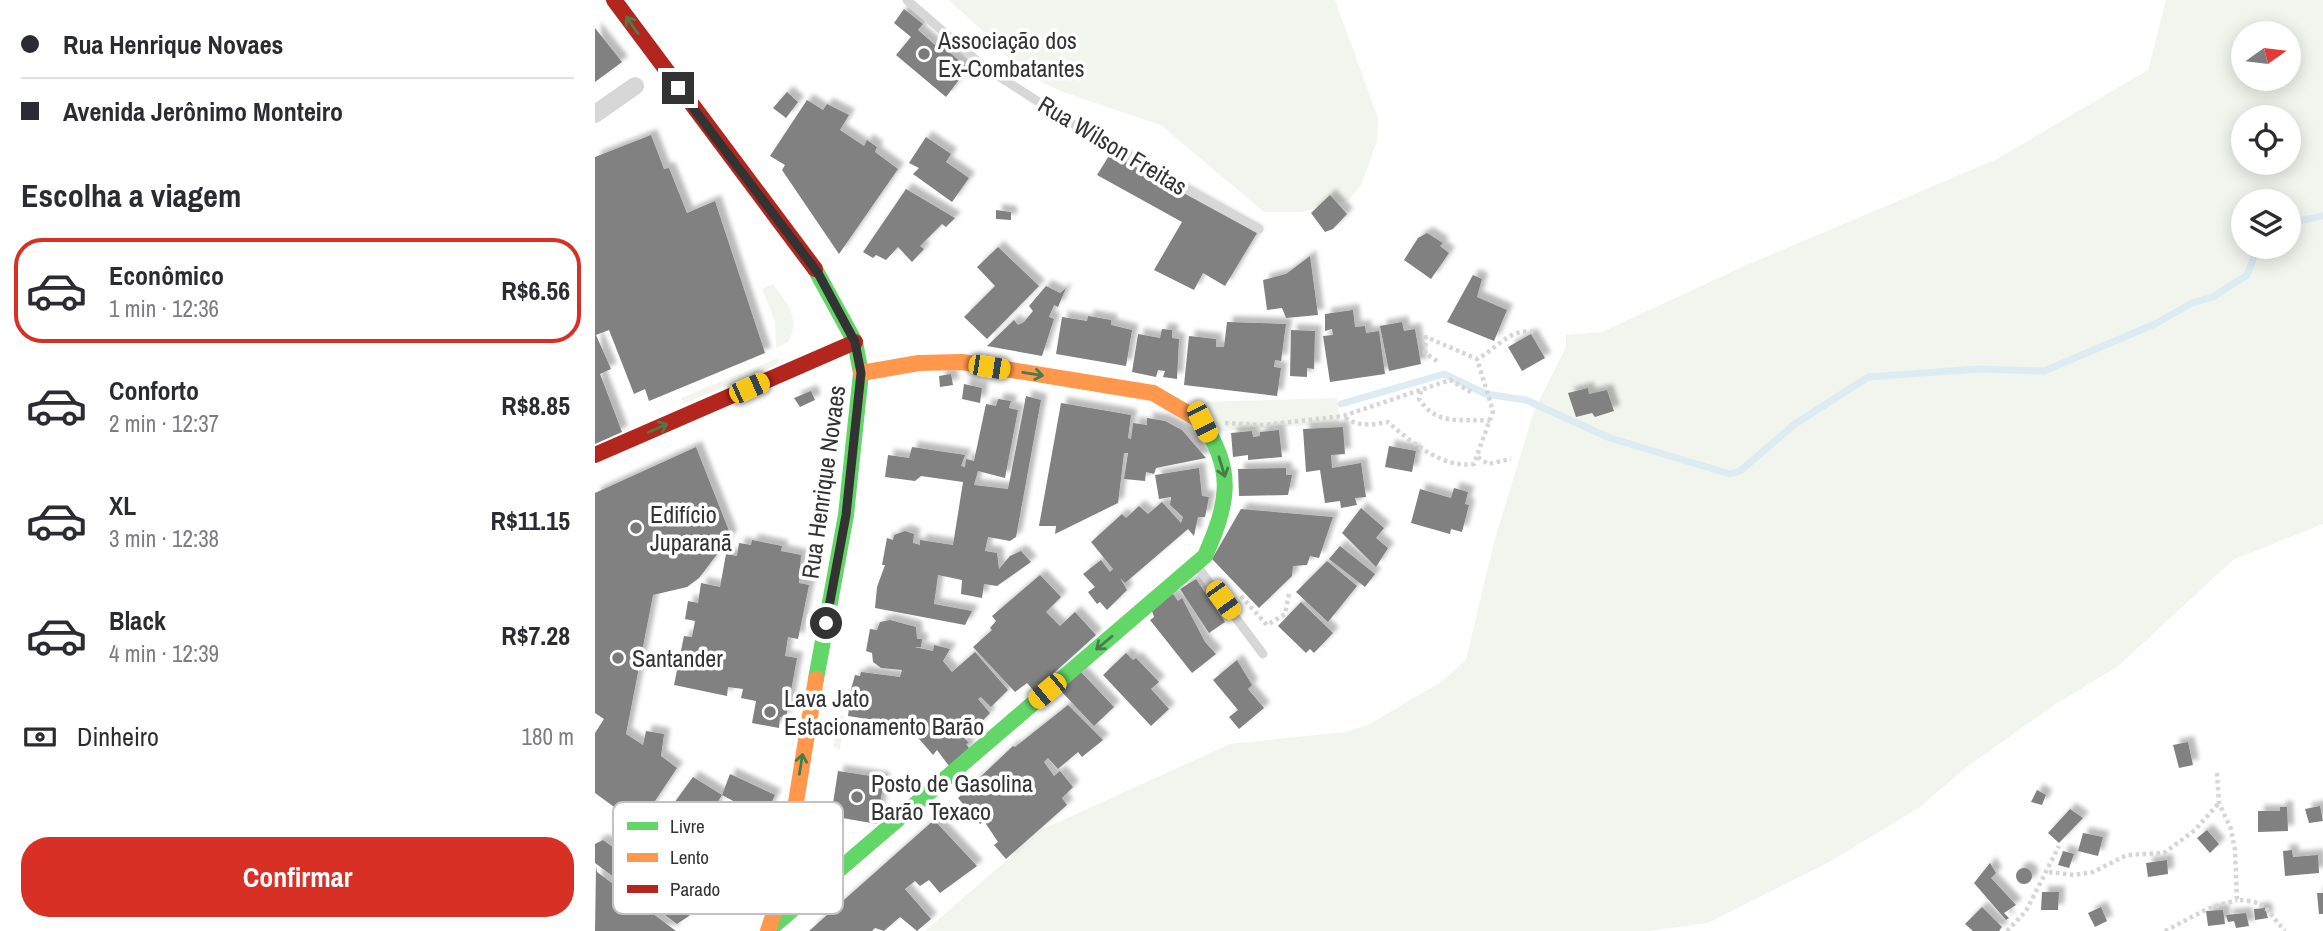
<!DOCTYPE html>
<html lang="pt">
<head>
<meta charset="utf-8">
<style>
	:root { --surface:#fff; --page:#f7f7f7; --text:#2b2b33; --muted:#7c7c81; --line:#e1e1e2; --accent:#d93025 }
	body { margin:0; font-family:"Archivo Narrow",sans-serif; background:var(--page); color:var(--text); height:100vh; display:flex; flex-direction:column; font-size:26px; white-space:nowrap }
	* { box-sizing:border-box; margin:0 }
	p { font-size:23px; color:var(--muted) }
	.icon { flex:none; width:38px; height:38px; fill:none; stroke:currentColor; stroke-width:2; stroke-linecap:round; stroke-linejoin:round }
	.map { position:relative; flex:1; overflow:hidden }
	.panel { display:flex; flex-direction:column; background:var(--surface); width:595px }
	.panel>* { flex:none }
	.guide { display:grid; align-content:center; height:154px; padding:0 21px; background:var(--surface) }
	.needle { width:46px; rotate:76deg }
	.controls { position:absolute; left:1636px; top:21px; display:grid; gap:14px }
	.controls a { display:grid; place-items:center; width:70px; height:70px; border-radius:50%; background:var(--surface); box-shadow:0 4px 18px #0003; font-size:35px }
	.end { position:absolute; width:32px; height:32px; margin:-16px; border:9px solid #333; background:#fff; box-shadow:0 0 0 4px #fff }
	.from { border-radius:50% }
	.car { position:absolute; width:21px; height:42px; margin:-21px -10px; border-radius:9px; box-shadow:0 0 5px 2px #0007; background:linear-gradient(#f5c518 24%,#345 0 40%,#f5c518 0 76%,#345 0 86%,#f5c518 0) }
	.guide b { display:flex; align-items:center; gap:24px; height:66px; font-size:26px }
	.guide b+b { border-top:2px solid var(--line) }
	.guide i { width:18px; height:18px; background:var(--text) }
	ul { padding:0; list-style:none }
	li { display:flex; align-items:center; gap:21px; height:105px; margin:0 14px 10px; padding:0 7px; border:4px solid transparent; border-radius:28px }
	li div { flex:1 }
	li b { display:block; font-size:26px }
	li em { font-style:normal; font-weight:700 }
	li.active { border-color:var(--accent) }
	li>.icon { width:63px; height:63px; stroke-width:1.5 }
	h2 { padding:0 21px; font-size:32px; line-height:84px }
	.pay { display:flex; align-items:center; gap:18px; height:77px; padding:0 21px; font-size:26px }
	.pay p { margin-inline-start:auto }
	.button { display:flex; gap:14px; margin-top:auto; padding:14px 21px }
	.button a { flex:1; height:80px; border-radius:28px; background:var(--accent); color:#fff; font-size:28px; font-weight:700; line-height:80px; text-align:center }
	main { display:flex; flex:1; min-height:0 }
	.map>svg:first-child { display:block }
</style>
</head>
<body>
<main>
<section class="panel">
<div class="guide">
<b><i class="from"></i>Rua Henrique Novaes</b>
<b><i></i>Avenida Jerônimo Monteiro</b>
</div>
<h2>Escolha a viagem</h2>
<ul>
<li class="active"><svg class="icon" aria-label="car" viewBox="0 0 24 24"><path d="M5 17H2v-5l4-1 3-4h7l3 4 3 1v5h-3M9 17h6M6 11h13"/><circle cx="7" cy="17" r="2"/><circle cx="17" cy="17" r="2"/></svg><div><b>Econômico</b><p>1 min · 12:36</p></div><em>R$6.56</em></li>
<li><svg class="icon" aria-label="car" viewBox="0 0 24 24"><path d="M5 17H2v-5l4-1 3-4h7l3 4 3 1v5h-3M9 17h6M6 11h13"/><circle cx="7" cy="17" r="2"/><circle cx="17" cy="17" r="2"/></svg><div><b>Conforto</b><p>2 min · 12:37</p></div><em>R$8.85</em></li>
<li><svg class="icon" aria-label="car" viewBox="0 0 24 24"><path d="M5 17H2v-5l4-1 3-4h7l3 4 3 1v5h-3M9 17h6M6 11h13"/><circle cx="7" cy="17" r="2"/><circle cx="17" cy="17" r="2"/></svg><div><b>XL</b><p>3 min · 12:38</p></div><em>R$11.15</em></li>
<li><svg class="icon" aria-label="car" viewBox="0 0 24 24"><path d="M5 17H2v-5l4-1 3-4h7l3 4 3 1v5h-3M9 17h6M6 11h13"/><circle cx="7" cy="17" r="2"/><circle cx="17" cy="17" r="2"/></svg><div><b>Black</b><p>4 min · 12:39</p></div><em>R$7.28</em></li>
</ul>
<div class="pay"><svg class="icon" aria-label="cash" viewBox="0 0 24 24"><path d="M3 7h18v10H3z"/><circle cx="12" cy="12" r="2"/></svg>Dinheiro<p>180 m</p></div>
<div class="button"><a>Confirmar</a></div>
</section>
<div class="map">
<svg width="1728" height="931" viewBox="0 0 1728 931">
	<defs>
		<filter id="shadow"><feDropShadow dx="6" dy="-6" stdDeviation="2" flood-color="#0004"/></filter>
	</defs>
	<rect width="100%" height="100%" fill="#fff"/>
	<!-- green -->
	<path fill="#f1f5ed" fill-rule="evenodd" d="M 354,0 L 740,0 L 783,118 L 782,141 L 766,185 L 754,200 L 707,212 L 669,212 L 566,125 L 468,92 L 425,72 L 403,45 Z
		M 1571,0 L 1728,0 L 1728,524 L 1638,560 L 1522,667 L 1459,705 L 1369,769 L 1325,807 L 1236,861 L 1113,923 L 1054,931 L 330,931 L 448,829 L 635,744 L 751,732 L 773,725 L 846,682 L 871,660 L 899,542 L 939,411 L 971,347 L 971,335 L 1007,332 L 1147,267 L 1402,159 L 1553,70 ZM 1648,33 L 1694,33 L 1694,79 L 1648,79 ZM 1648,117 L 1694,117 L 1694,163 L 1648,163 ZM 1648,201 L 1694,201 L 1694,247 L 1648,247 Z
		M 178,284 C 194,306 206,319 193,342 L 181,348 L 180,321 L 167,289 Z
		M 183,358 L 183,364 L 89,404 L 86,398 Z
		M 742,398 L 744,423 L 626,431 L 604,402 Z
		M 244,715 L 249,716 L 245,750 L 238,746 Z"/>
	<g fill="none" stroke-linecap="round" stroke-linejoin="round">
		<!-- stream -->
		<path stroke="#ddebf3" stroke-width="7" d="M 1694,227 L 1703,221 L 1728,216
			M 746,404 L 849,374 L 891,394 L 931,400 L 1015,438 L 1135,474 L 1145,471 L 1200,424 L 1273,377 L 1383,369 L 1449,371 L 1560,324 L 1597,303 L 1618,297 L 1652,275 L 1661,252 L 1668,247"/>
	</g>
	<!-- building -->
	<path fill="#818181" filter="url(#shadow)" d="M 309,9 L 328,24 L 323,30 L 340,45 L 346,39 L 357,50 L 354,52 L 373,68 L 351,97 L 301,55 L 316,37 L 299,23 Z
		M 0,28 L 27,62 L 0,82 Z
		M 192,92 L 203,102 L 191,118 L 178,108 Z
		M 212,100 L 228,110 L 232,104 L 254,115 L 245,130 L 269,146 L 272,140 L 282,147 L 280,152 L 303,169 L 244,254 L 187,170 L 190,165 L 175,156 Z
		M 56,135 L 69,169 L 74,168 L 92,213 L 120,201 L 170,353 L 54,401 L 50,389 L 39,394 L 14,330 L 1,335 L 16,369 L 5,374 L 27,432 L 0,444 L 0,157 Z
		M 331,137 L 356,154 L 351,162 L 374,178 L 357,202 L 318,174 L 324,168 L 314,163 Z
		M 517,151 L 662,233 L 630,286 L 608,273 L 599,290 L 559,270 L 587,222 L 502,175 Z
		M 311,189 L 360,218 L 351,227 L 347,224 L 325,246 L 329,249 L 317,262 L 303,247 L 291,260 L 281,255 L 278,258 L 268,252 Z
		M 735,195 L 752,214 L 738,229 L 730,232 L 716,213 Z
		M 401,210 L 416,212 L 416,220 L 401,219 Z
		M 832,233 L 848,243 L 845,246 L 854,253 L 836,279 L 809,260 L 823,238 Z
		M 403,247 L 444,286 L 392,339 L 369,317 L 400,286 L 382,267 Z
		M 715,256 L 723,315 L 691,318 L 687,308 L 672,310 L 668,280 L 691,274 Z
		M 878,275 L 887,279 L 882,297 L 912,310 L 899,341 L 852,322 Z
		M 451,286 L 465,293 L 471,288 L 463,307 L 459,305 L 454,317 L 459,319 L 447,356 L 392,346 L 419,320 L 423,325 L 429,322 L 438,311 L 434,306 Z
		M 758,310 L 760,327 L 770,326 L 771,333 L 784,331 L 790,374 L 735,382 L 728,336 L 738,335 L 737,329 L 730,331 L 730,314 Z
		M 493,316 L 516,320 L 516,325 L 537,330 L 531,366 L 461,354 L 467,317 L 492,321 Z
		M 632,322 L 691,324 L 686,361 L 680,360 L 679,367 L 686,368 L 682,396 L 589,385 L 594,336 L 621,339 L 621,347 L 629,347 Z
		M 807,322 L 809,331 L 820,329 L 826,364 L 794,371 L 785,326 Z
		M 567,329 L 577,330 L 577,338 L 584,339 L 582,379 L 568,377 L 570,371 L 563,370 L 561,377 L 537,372 L 543,334 L 565,338 Z
		M 696,330 L 720,331 L 719,369 L 712,368 L 712,377 L 695,376 Z
		M 936,334 L 950,358 L 927,371 L 913,347 Z
		M 356,374 L 358,385 L 345,387 L 344,376 Z
		M 369,384 L 387,388 L 385,403 L 367,399 Z
		M 993,388 L 994,394 L 1012,390 L 1019,411 L 1000,417 L 997,413 L 981,417 L 973,393 Z
		M 216,391 L 220,400 L 205,407 L 199,398 Z
		M 431,396 L 446,400 L 421,537 L 415,541 L 393,537 L 390,551 L 402,553 L 404,569 L 415,556 L 426,551 L 436,562 L 402,586 L 389,584 L 387,598 L 366,594 L 367,580 L 343,575 L 339,604 L 377,611 L 370,625 L 280,608 L 282,587 L 290,565 L 287,565 L 292,538 L 298,540 L 299,535 L 310,531 L 319,534 L 318,543 L 325,545 L 325,540 L 358,545 L 368,482 L 326,476 L 320,481 L 290,477 L 293,455 L 314,458 L 317,447 L 370,455 L 366,466 L 370,467 L 371,459 L 379,461 L 391,404 L 401,406 L 403,399 L 416,401 L 414,408 L 423,410 L 410,478 L 383,471 L 379,485 L 413,489 Z
		M 466,403 L 536,415 L 533,438 L 536,439 L 538,423 L 552,425 L 552,418 L 570,421 L 587,430 L 611,458 L 561,468 L 559,474 L 551,472 L 550,481 L 529,479 L 533,453 L 529,453 L 523,503 L 460,534 L 461,526 L 444,526 Z
		M 748,427 L 750,454 L 736,455 L 737,468 L 766,463 L 771,497 L 760,498 L 762,505 L 746,508 L 745,501 L 730,503 L 725,470 L 711,472 L 708,429 Z
		M 684,430 L 687,457 L 653,460 L 653,455 L 638,457 L 636,433 L 657,431 L 658,437 L 665,436 L 665,432 Z
		M 794,446 L 821,451 L 817,472 L 790,467 Z
		M 101,447 L 136,536 L 104,578 L 92,587 L 58,595 L 31,734 L 48,745 L 51,731 L 69,734 L 66,756 L 82,768 L 44,825 L 0,793 L 0,733 L 9,719 L 0,713 L 0,493 Z
		M 604,468 L 607,496 L 614,497 L 610,517 L 603,517 L 599,536 L 593,529 L 530,583 L 525,578 L 532,590 L 512,610 L 505,602 L 502,604 L 493,592 L 500,587 L 488,574 L 506,560 L 515,572 L 518,569 L 496,542 L 527,514 L 531,518 L 544,506 L 553,514 L 567,502 L 586,523 L 588,517 L 575,505 L 576,497 L 564,499 L 560,475 Z
		M 691,468 L 691,475 L 697,475 L 693,495 L 644,496 L 643,469 Z
		M 859,488 L 873,492 L 870,504 L 874,505 L 867,532 L 856,529 L 855,534 L 816,523 L 825,489 L 856,498 Z
		M 766,508 L 789,528 L 781,538 L 793,548 L 781,567 L 747,533 Z
		M 646,509 L 738,517 L 724,558 L 715,556 L 712,565 L 698,566 L 697,576 L 664,608 L 617,559 Z
		M 157,540 L 187,546 L 186,551 L 206,555 L 204,583 L 214,585 L 203,639 L 193,637 L 191,650 L 190,656 L 202,658 L 191,718 L 185,717 L 184,728 L 157,723 L 161,701 L 146,698 L 148,689 L 133,687 L 132,696 L 79,685 L 89,636 L 97,637 L 100,621 L 90,619 L 93,601 L 103,603 L 106,583 L 125,587 L 131,554 L 142,556 L 144,543 L 156,545 Z
		M 745,546 L 780,574 L 770,587 L 734,559 Z
		M 732,561 L 762,586 L 733,622 L 701,592 Z
		M 445,575 L 466,597 L 451,612 L 465,626 L 480,612 L 501,635 L 439,691 L 432,683 L 420,692 L 378,647 L 397,630 L 395,628 L 401,621 L 397,616 Z
		M 601,579 L 630,622 L 614,633 L 585,589 Z
		M 578,594 L 583,601 L 587,598 L 610,642 L 621,654 L 597,673 L 555,620 L 559,617 L 556,608 Z
		M 706,602 L 738,633 L 719,653 L 715,649 L 711,653 L 683,626 Z
		M 295,620 L 321,627 L 322,639 L 327,639 L 326,647 L 319,647 L 338,651 L 339,645 L 355,649 L 348,661 L 357,672 L 380,652 L 413,690 L 396,707 L 386,697 L 383,699 L 395,713 L 370,739 L 374,743 L 371,744 L 374,748 L 354,766 L 342,750 L 338,755 L 312,725 L 253,716 L 254,708 L 251,707 L 260,675 L 265,676 L 266,672 L 305,677 L 307,670 L 286,668 L 278,662 L 277,653 L 271,651 L 275,629 L 282,630 L 285,622 Z
		M 531,653 L 538,660 L 541,658 L 564,682 L 556,689 L 574,709 L 556,726 L 508,675 Z
		M 642,660 L 657,685 L 653,689 L 669,708 L 644,729 L 634,717 L 643,710 L 618,680 Z
		M 485,671 L 519,707 L 499,726 L 465,690 Z
		M 473,705 L 508,740 L 487,757 L 483,752 L 463,769 L 453,758 L 449,762 L 459,776 L 465,771 L 478,787 L 467,798 L 472,805 L 411,859 L 399,845 L 403,842 L 389,821 L 385,824 L 363,798 L 418,746 L 420,747 Z
		M 1593,742 L 1598,765 L 1584,768 L 1578,745 Z
		M 243,771 L 289,778 L 282,824 L 236,816 Z
		M 135,774 L 180,795 L 159,839 L 162,840 L 135,877 L 145,885 L 128,910 L 75,880 L 95,853 L 108,861 L 117,846 L 104,838 L 95,853 L 64,834 L 75,816 L 71,814 L 98,777 L 127,795 L 119,808 L 133,817 L 142,803 L 127,795 Z
		M 1442,790 L 1451,795 L 1447,805 L 1436,802 Z
		M 1725,806 L 1728,821 L 1714,823 L 1710,809 Z
		M 1685,807 L 1692,807 L 1693,831 L 1663,832 L 1663,811 L 1685,811 Z
		M 1475,809 L 1488,818 L 1464,843 L 1453,833 Z
		M 339,820 L 382,866 L 345,893 L 334,880 L 325,886 L 320,881 L 310,889 L 336,919 L 322,931 L 305,917 L 289,931 L 280,928 L 277,931 L 214,931 Z
		M 1612,830 L 1624,844 L 1615,853 L 1602,838 Z
		M 1488,833 L 1508,837 L 1503,856 L 1483,851 Z
		M 8,840 L 98,905 L 94,916 L 82,924 L 0,863 L 0,844 Z
		M 1697,850 L 1698,857 L 1723,855 L 1724,873 L 1690,876 L 1688,851 Z
		M 1468,851 L 1479,854 L 1474,868 L 1463,865 Z
		M 1572,860 L 1573,874 L 1553,877 L 1551,863 Z
		M 1395,863 L 1401,873 L 1396,878 L 1421,905 L 1409,913 L 1414,918 L 1411,920 L 1379,883 Z
		M 1,866 L 2,872 L 81,931 L 0,931 Z
		M1421 876a8 8 0 1 1 16 0a8 8 0 1 1-16 0Z
		M 1447,892 L 1464,892 L 1463,910 L 1446,910 Z
		M 1722,893 L 1728,893 L 1728,914 L 1724,914 Z
		M 1387,907 L 1407,927 L 1404,931 L 1378,931 L 1370,924 Z
		M 1506,907 L 1512,921 L 1500,927 L 1493,913 Z
		M 1670,908 L 1673,918 L 1660,920 L 1659,909 Z
		M 1628,910 L 1630,924 L 1613,926 L 1611,911 Z
		M 1651,913 L 1654,926 L 1641,928 L 1639,921 L 1633,922 L 1631,915 Z"/>
	<g fill="none" stroke-linecap="round" stroke-linejoin="round">
		<!-- path -->
		<path stroke="#d6d6d6" stroke-width="4.5" stroke-dasharray="3.5 3.5" stroke-linecap="butt" d="M 842,361 L 830,353 L 831,337 L 882,359 C 902,349 917,325 941,333
			M 826,391 L 824,399 C 843,427 865,418 895,421
			M 876,392 L 855,380 L 748,416 C 761,427 777,425 793,422 C 816,442 848,469 879,464 L 898,411 L 882,359
			M 630,423 L 668,425 L 748,416
			M 883,457 L 893,464 L 916,459
			M 646,596 L 672,625 L 690,614 L 694,594
			M 1622,773 L 1624,803 L 1636,829 L 1640,850 L 1642,900 C 1674,901 1670,910 1690,931
			M 1454,872 L 1479,875 L 1498,872 L 1532,855 L 1569,853 L 1600,830 L 1624,803
			M 1412,931 L 1431,911 L 1464,846
			M 1570,931 L 1612,909 L 1642,900"/>
		<!-- lane -->
		<path stroke="#d7d7d7" stroke-width="9" d="M 312,0 L 389,67 L 519,150 L 664,229
			M 602,566 L 668,654"/>
		<!-- street -->
		<path stroke="#d7d7d7" stroke-width="18" d="M 0,114 L 40,86"/>
		<!-- fast -->
		<path stroke="#63d668" stroke-width="16" d="M 220,269 L 260,342 L 266,373 L 251,515 L 221,679
			M 176,928 L 610,556 C 633,504 641,470 606,421"/>
		<!-- slow -->
		<path stroke="#ff974d" stroke-width="16" d="M 266,373 L 324,363 L 367,362 L 558,393 L 606,421
			M 173,931 L 187,888 L 221,679"/>
		<!-- jam -->
		<path stroke="#b3261e" stroke-width="16" d="M 19,0 L 220,269
			M 0,455 L 260,342"/>
	</g>
	<!-- one-way arrows -->
	<defs><path id="oneway-shaft" d="M-6 0H5M1.5-3L5.5 0L1.5 3" fill="none" stroke-width="1.6" stroke-linecap="round" stroke-linejoin="round" transform="scale(1.75)"/></defs>
	<g stroke="#497c4b">
		<use href="#oneway-shaft" transform="translate(37 25) rotate(-125)"/>
		<use href="#oneway-shaft" transform="translate(438 374) rotate(9)"/>
		<use href="#oneway-shaft" transform="translate(63 428) rotate(-24)"/>
		<use href="#oneway-shaft" transform="translate(627 467) rotate(73)"/>
		<use href="#oneway-shaft" transform="translate(509 643) rotate(140)"/>
		<use href="#oneway-shaft" transform="translate(206 764) rotate(-81)"/>
	</g>
	<g fill="none" stroke-linecap="round" stroke-linejoin="round">
		<!-- route -->
		<path stroke="#333" stroke-width="9" d="M 83,88 L 223,273 L 260,342 L 266,373 L 251,515 L 231,623"/>
	</g>
	<!-- markers -->
	<g fill="#7a7a7a" stroke="#fff" stroke-width="2.5">
		<circle cx="329" cy="54" r="7"/>
		<circle cx="41" cy="528" r="7"/>
		<circle cx="23" cy="658" r="7"/>
		<circle cx="175" cy="712" r="7"/>
		<circle cx="262" cy="797" r="7"/>
	</g>
	<g text-anchor="middle" dominant-baseline="central" stroke-width="7" stroke-linejoin="round" paint-order="stroke">
		<!-- poi labels -->
		<g font-size="24" fill="#333" stroke="#fff" text-anchor="start">
			<text x="343" y="40">Associação dos<tspan x="343" dy="28">Ex-Combatantes</tspan></text>
			<text x="55" y="514">Edifício<tspan x="55" dy="28">Juparanã</tspan></text>
			<text x="37" y="658">Santander</text>
			<text x="189" y="698">Lava Jato<tspan x="189" dy="28">Estacionamento Barão</tspan></text>
			<text x="276" y="783">Posto de Gasolina<tspan x="276" dy="28">Barão Texaco</tspan></text>
		</g>
		<!-- street labels -->
		<g font-size="24" fill="#333" stroke="#fff">
			<text transform="translate(518 145) rotate(31)">Rua Wilson Freitas</text>
			<text transform="translate(228 482) rotate(-82)">Rua Henrique Novaes</text>
		</g>
	</g>
	<!-- legend -->
	<rect x="18" y="802" width="230" height="112" rx="10" fill="#fff" stroke="#c2c2c2" stroke-width="2"/>
	<rect x="32" y="822" width="31" height="8" fill="#63d668"/>
	<rect x="32" y="853" width="31" height="9" fill="#ff974d"/>
	<rect x="32" y="885" width="31" height="8" fill="#b3261e"/>
	<g font-size="19" fill="#333">
		<text x="75" y="833">Livre</text>
		<text x="75" y="864">Lento</text>
		<text x="75" y="896">Parado</text>
	</g>
</svg>
<div class="controls">
<a><svg class="needle" viewBox="-14 -14 28 28"><path d="M0-13l5 13h-10z" fill="#e53935"/><path d="M0 13l5-13h-10z" fill="#7c7c81"/></svg></a>
<a><svg class="icon" aria-label="locate" viewBox="0 0 24 24"><circle cx="12" cy="12" r="6"/><path d="M12 2v4M12 18v4M2 12h4M18 12h4"/></svg></a>
<a><svg class="icon" aria-label="layers" viewBox="0 0 24 24"><path d="M12 4l9 5-9 5-9-5zM3 14l9 5 9-5"/></svg></a>
</div>
<i class="end from" style="left:231px;top:623px"></i>
<i class="end" style="left:83px;top:88px"></i>
<i class="car" style="left:394px;top:367px;rotate:99deg"></i>
<i class="car" style="left:154px;top:388px;rotate:66deg"></i>
<i class="car" style="left:607px;top:422px;rotate:154deg"></i>
<i class="car" style="left:628px;top:600px;rotate:144deg"></i>
<i class="car" style="left:452px;top:691px;rotate:230deg"></i>
</div>
</main>
</body>
</html>
